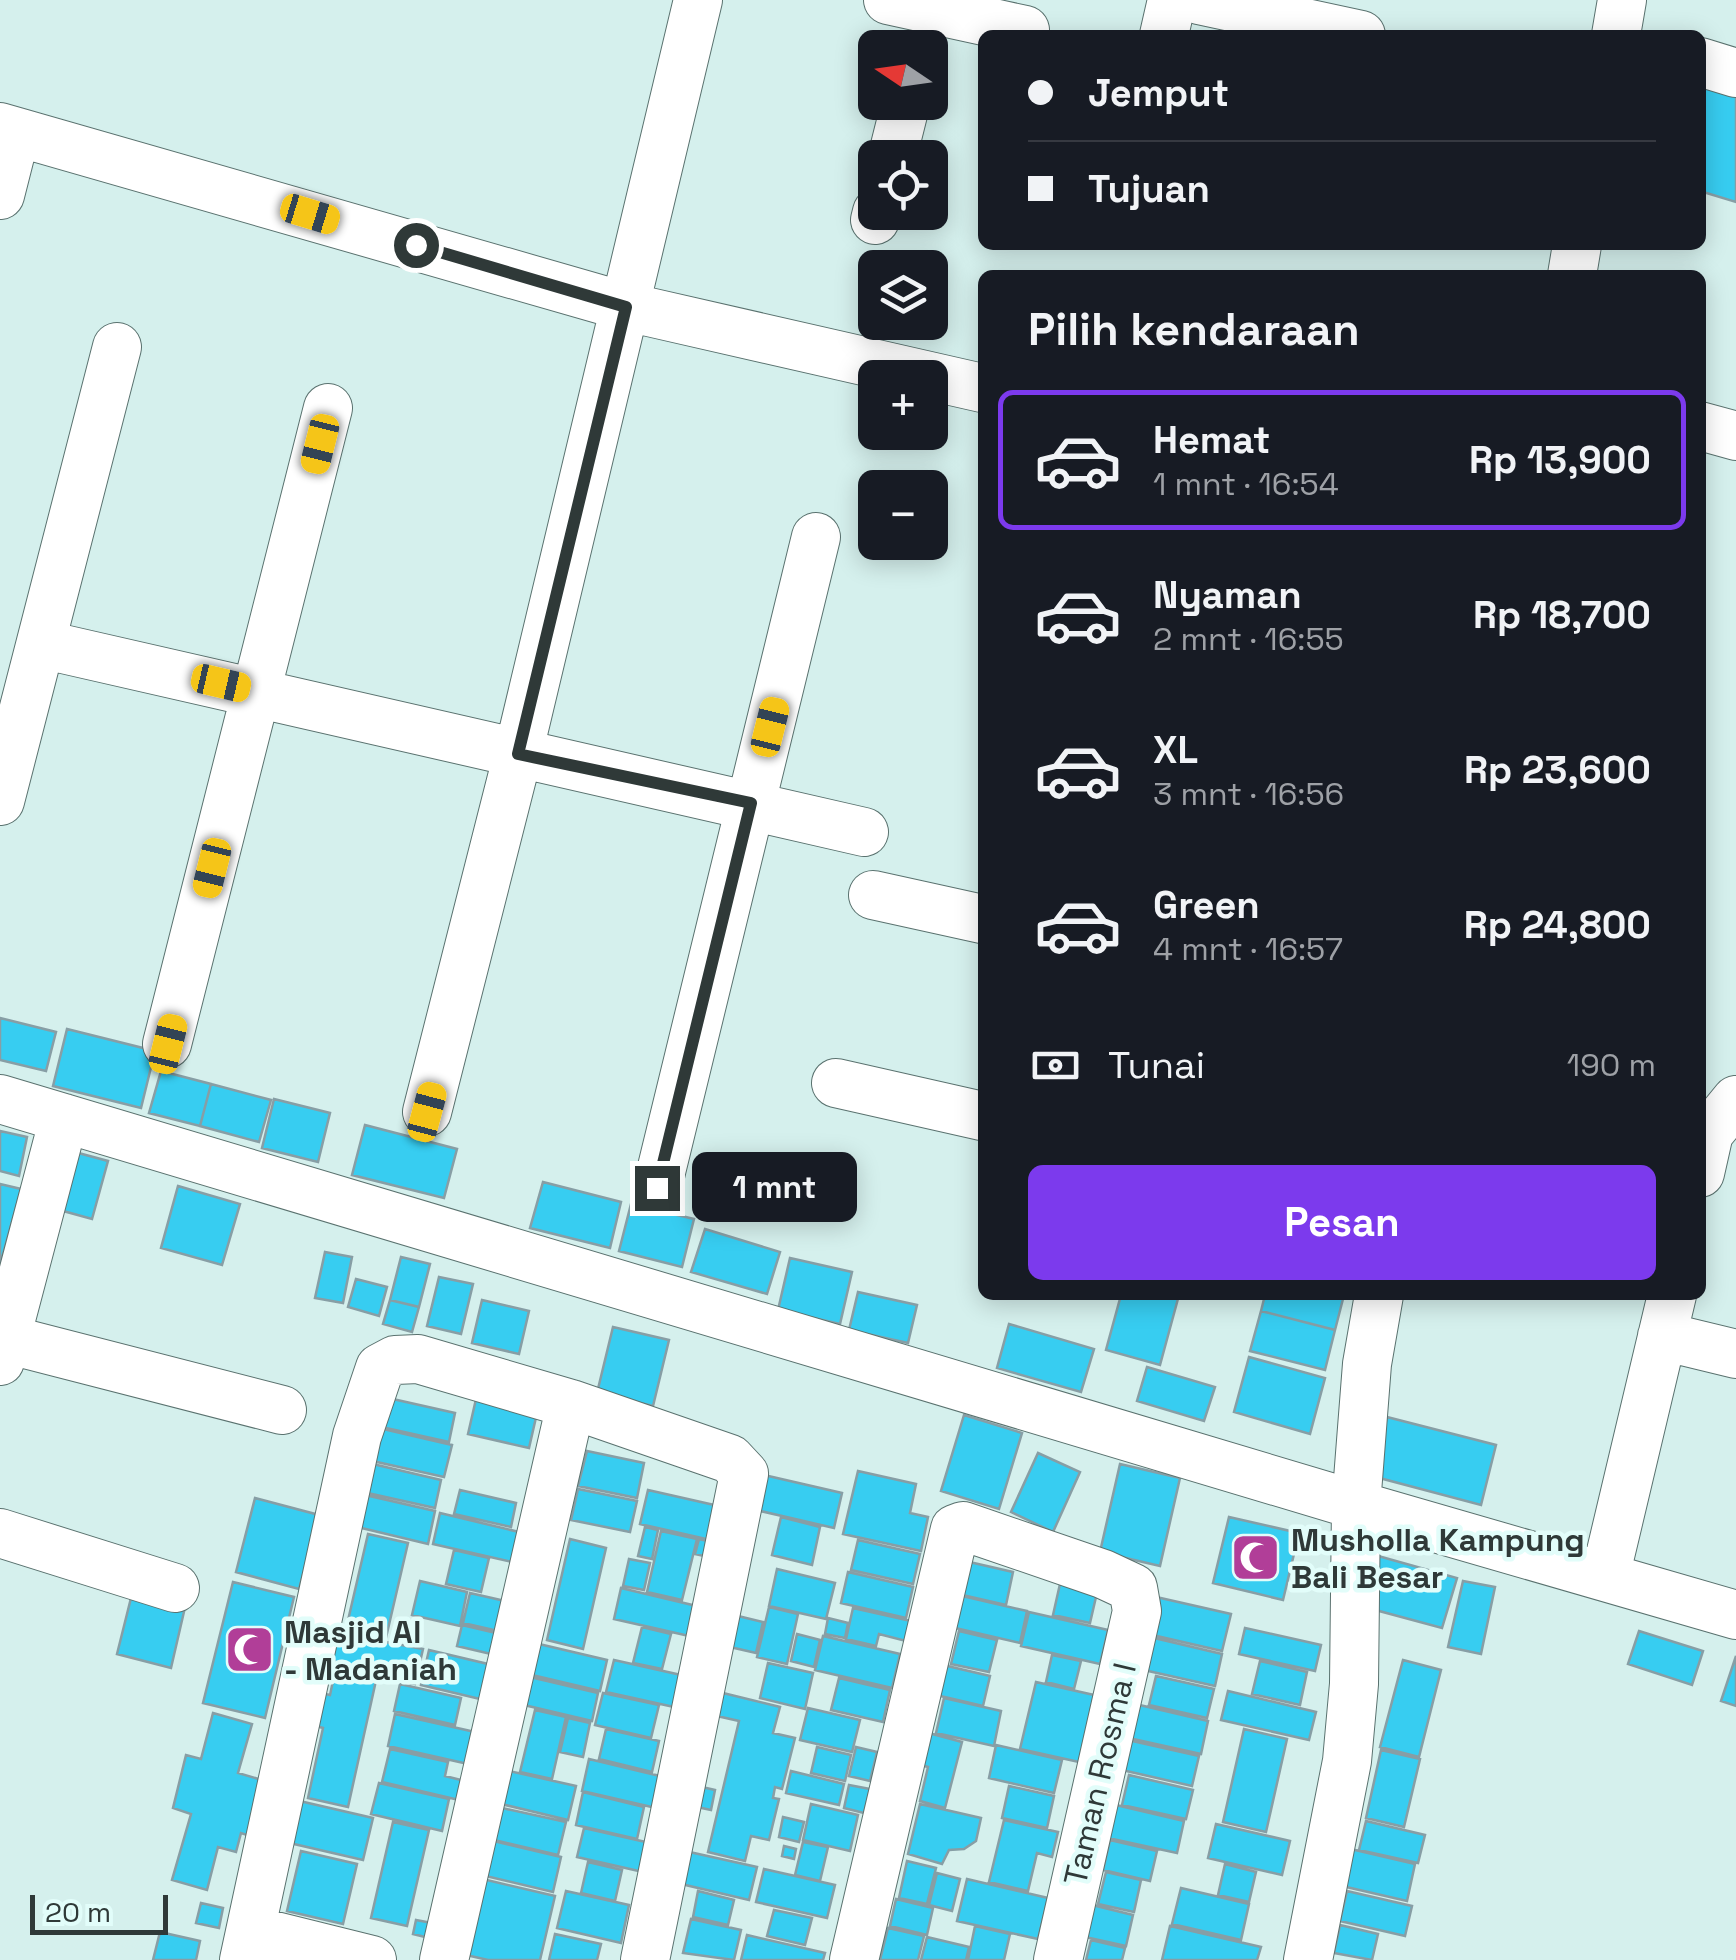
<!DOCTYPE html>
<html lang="id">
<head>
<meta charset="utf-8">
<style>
	:root { --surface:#171b24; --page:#242831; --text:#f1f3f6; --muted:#9ea1a6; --line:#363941; --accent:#7c3aed }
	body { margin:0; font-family:"Space Grotesk",sans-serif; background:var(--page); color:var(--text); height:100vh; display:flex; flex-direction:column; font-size:38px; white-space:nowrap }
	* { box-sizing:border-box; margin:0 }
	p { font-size:32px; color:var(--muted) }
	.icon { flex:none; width:55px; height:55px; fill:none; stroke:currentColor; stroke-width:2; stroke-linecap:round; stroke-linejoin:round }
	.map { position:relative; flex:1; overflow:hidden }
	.side { position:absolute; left:978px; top:270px; width:728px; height:1030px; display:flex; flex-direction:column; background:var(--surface); border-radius:15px; box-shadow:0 5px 25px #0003 }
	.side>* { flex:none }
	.guide { position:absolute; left:978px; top:30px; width:728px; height:220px; border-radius:15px; box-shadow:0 5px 25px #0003; display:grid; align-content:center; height:220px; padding:0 50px; background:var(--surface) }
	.needle { width:65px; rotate:283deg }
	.controls { position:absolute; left:858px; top:30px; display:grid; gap:20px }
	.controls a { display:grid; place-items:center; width:90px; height:90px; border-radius:15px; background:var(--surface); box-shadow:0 5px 25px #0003; font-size:50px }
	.scale { position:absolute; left:30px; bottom:25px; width:138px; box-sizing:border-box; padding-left:10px; border:5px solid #2f3938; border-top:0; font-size:28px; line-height:35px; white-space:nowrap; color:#2f3938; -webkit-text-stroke:8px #e2fdfa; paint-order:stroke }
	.end { position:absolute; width:45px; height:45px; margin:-22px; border:12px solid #2f3938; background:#fff; box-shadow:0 0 0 5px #fff }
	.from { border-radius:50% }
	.bubble { position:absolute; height:70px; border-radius:15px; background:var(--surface); box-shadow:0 5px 25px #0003; font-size:32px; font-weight:600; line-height:70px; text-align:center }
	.car { position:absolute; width:30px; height:60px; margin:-30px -15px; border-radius:12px; box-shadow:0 0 8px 2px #0007; background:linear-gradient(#f5c518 24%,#345 0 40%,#f5c518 0 76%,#345 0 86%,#f5c518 0) }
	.guide b { display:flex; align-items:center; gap:35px; height:95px; font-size:38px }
	.guide b+b { border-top:2px solid var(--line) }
	.guide i { width:25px; height:25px; background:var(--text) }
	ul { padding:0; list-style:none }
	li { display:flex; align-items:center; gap:30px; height:140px; margin:0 20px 15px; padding:0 30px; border:5px solid transparent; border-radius:15px }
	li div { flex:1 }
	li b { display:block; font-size:38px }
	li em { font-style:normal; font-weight:600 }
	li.current { border-color:var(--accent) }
	li>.icon { width:90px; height:90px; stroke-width:1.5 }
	h2 { padding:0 50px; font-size:45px; line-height:120px }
	.pay { display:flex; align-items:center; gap:25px; height:110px; padding:0 50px; font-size:38px }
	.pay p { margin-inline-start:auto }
	.cta { display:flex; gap:20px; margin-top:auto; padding:20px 50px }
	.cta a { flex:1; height:115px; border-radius:15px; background:var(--accent); color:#fff; font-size:40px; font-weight:600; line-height:115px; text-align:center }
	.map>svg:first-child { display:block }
</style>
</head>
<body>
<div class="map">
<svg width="1736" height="1960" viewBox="0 0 1736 1960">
	<rect width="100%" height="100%" fill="#d5f0ed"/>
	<!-- building -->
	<path fill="#37cdf1" stroke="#879ea5" stroke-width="2.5" d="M 1700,71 L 1736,81 L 1736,202 L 1700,191 Z
		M 0,1018 L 56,1032 L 46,1071 L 0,1060 Z
		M 67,1029 L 155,1051 L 141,1108 L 53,1086 Z
		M 161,1071 L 211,1084 L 200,1126 L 149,1113 Z
		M 211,1084 L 271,1100 L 259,1142 L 200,1126 Z
		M 274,1099 L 330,1113 L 318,1162 L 262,1148 Z
		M 365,1125 L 457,1149 L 444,1198 L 352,1175 Z
		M 0,1131 L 27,1137 L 19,1176 L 0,1171 Z
		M 71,1151 L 108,1161 L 92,1219 L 56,1209 Z
		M 543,1182 L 621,1202 L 610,1248 L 530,1228 Z
		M 0,1184 L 21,1189 L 0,1265 Z
		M 178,1186 L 240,1204 L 222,1265 L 161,1248 Z
		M 631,1204 L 694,1219 L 682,1267 L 619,1251 Z
		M 705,1229 L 780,1252 L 767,1294 L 691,1272 Z
		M 325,1252 L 352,1257 L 343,1303 L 315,1298 Z
		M 401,1257 L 430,1264 L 419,1307 L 390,1300 Z
		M 790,1258 L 852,1272 L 840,1324 L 778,1310 Z
		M 439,1277 L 473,1284 L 461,1334 L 427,1326 Z
		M 356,1279 L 387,1287 L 379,1316 L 348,1307 Z
		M 858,1292 L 917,1305 L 908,1343 L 849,1330 Z
		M 1121,1295 L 1179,1295 L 1160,1365 L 1106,1350 Z
		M 1265,1295 L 1344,1295 L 1335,1330 L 1261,1311 Z
		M 390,1300 L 419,1307 L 412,1332 L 383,1324 Z
		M 482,1300 L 529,1311 L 519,1354 L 472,1343 Z
		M 1261,1311 L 1335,1330 L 1325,1370 L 1250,1351 Z
		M 1009,1324 L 1094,1349 L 1081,1392 L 997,1368 Z
		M 613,1327 L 669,1340 L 653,1406 L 597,1393 Z
		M 1249,1357 L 1325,1378 L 1310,1434 L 1234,1412 Z
		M 1147,1367 L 1215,1387 L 1204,1421 L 1137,1401 Z
		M 479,1386 L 540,1400 L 529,1448 L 468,1434 Z
		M 375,1395 L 455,1413 L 449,1442 L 368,1424 Z
		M 964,1415 L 1022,1433 L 999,1509 L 941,1491 Z
		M 1387,1417 L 1496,1445 L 1481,1505 L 1372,1476 Z
		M 366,1425 L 452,1445 L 444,1477 L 359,1458 Z
		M 587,1451 L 644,1463 L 637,1498 L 578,1486 Z
		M 1038,1453 L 1080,1472 L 1053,1532 L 1011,1512 Z
		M 360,1461 L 441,1480 L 435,1508 L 354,1490 Z
		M 1120,1464 L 1180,1478 L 1160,1566 L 1100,1552 Z
		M 858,1471 L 916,1484 L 910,1513 L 928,1517 L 921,1551 L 843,1534 Z
		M 764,1475 L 842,1493 L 834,1528 L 756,1510 Z
		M 578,1489 L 637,1501 L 630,1532 L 571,1520 Z
		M 460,1490 L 516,1503 L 511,1527 L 454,1514 Z
		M 648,1490 L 723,1507 L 715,1541 L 640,1524 Z
		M 352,1492 L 435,1511 L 428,1544 L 345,1524 Z
		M 255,1498 L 319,1515 L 299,1589 L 236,1572 Z
		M 440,1513 L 519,1532 L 512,1562 L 433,1544 Z
		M 781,1517 L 820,1527 L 812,1565 L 772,1555 Z
		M 1229,1517 L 1299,1533 L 1283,1600 L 1213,1583 Z
		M 645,1527 L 658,1530 L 652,1559 L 638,1556 Z
		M 661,1531 L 697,1539 L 682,1600 L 647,1592 Z
		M 368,1534 L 408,1543 L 385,1642 L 423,1649 L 415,1684 L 377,1676 L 348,1807 L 308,1798 L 323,1728 L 309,1724 L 316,1692 L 330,1695 L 337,1662 L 323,1659 L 331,1626 L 346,1629 Z
		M 570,1539 L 606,1548 L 583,1649 L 547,1640 Z
		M 699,1539 L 712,1542 L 709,1557 L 695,1554 Z
		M 858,1540 L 920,1554 L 913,1584 L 851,1570 Z
		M 454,1550 L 489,1558 L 481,1592 L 446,1584 Z
		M 1371,1554 L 1457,1578 L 1442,1628 L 1357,1605 Z
		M 952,1558 L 1013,1572 L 1006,1605 L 945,1591 Z
		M 629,1559 L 650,1563 L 644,1590 L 623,1586 Z
		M 777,1569 L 835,1583 L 826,1619 L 769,1606 Z
		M 848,1572 L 913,1587 L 906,1618 L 841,1603 Z
		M 1062,1575 L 1099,1584 L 1090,1623 L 1053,1615 Z
		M 420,1581 L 467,1592 L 460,1626 L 412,1615 Z
		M 1463,1581 L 1495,1587 L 1481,1654 L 1448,1647 Z
		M 233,1582 L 294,1597 L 265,1718 L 203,1703 Z
		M 621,1588 L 705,1608 L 698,1638 L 614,1619 Z
		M 133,1590 L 186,1603 L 171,1668 L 117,1654 Z
		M 945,1592 L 1027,1611 L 1020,1643 L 938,1624 Z
		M 470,1593 L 505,1601 L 498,1631 L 463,1623 Z
		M 1143,1594 L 1231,1614 L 1222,1651 L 1135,1631 Z
		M 769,1607 L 798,1614 L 787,1664 L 757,1657 Z
		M 853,1608 L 911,1621 L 906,1641 L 879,1634 L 876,1646 L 846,1639 Z
		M 1029,1612 L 1108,1630 L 1100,1664 L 1021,1646 Z
		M 738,1616 L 763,1622 L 756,1653 L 730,1647 Z
		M 828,1618 L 848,1623 L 845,1638 L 825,1634 Z
		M 462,1625 L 496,1633 L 491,1654 L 457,1646 Z
		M 642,1627 L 671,1634 L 662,1669 L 633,1663 Z
		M 1245,1628 L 1321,1645 L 1315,1671 L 1239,1654 Z
		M 959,1631 L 997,1640 L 989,1672 L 951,1664 Z
		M 1639,1631 L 1703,1651 L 1692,1685 L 1628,1664 Z
		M 1133,1633 L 1222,1654 L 1215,1686 L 1126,1666 Z
		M 797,1634 L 820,1640 L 814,1667 L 791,1661 Z
		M 823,1636 L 900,1654 L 892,1688 L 815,1670 Z
		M 522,1640 L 607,1660 L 600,1691 L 515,1671 Z
		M 429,1650 L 488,1664 L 480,1699 L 421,1685 Z
		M 1052,1655 L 1081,1661 L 1074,1689 L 1046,1682 Z
		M 1736,1656 L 1736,1706 L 1721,1701 Z
		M 614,1660 L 690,1677 L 683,1709 L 606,1692 Z
		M 1403,1660 L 1441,1670 L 1419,1757 L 1380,1747 Z
		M 926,1661 L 990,1676 L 983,1706 L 919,1691 Z
		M 1260,1661 L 1307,1672 L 1300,1705 L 1252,1694 Z
		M 768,1663 L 813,1673 L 805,1709 L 760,1698 Z
		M 1156,1676 L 1214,1689 L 1207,1718 L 1149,1705 Z
		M 530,1677 L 598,1693 L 592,1721 L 524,1705 Z
		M 839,1678 L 890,1690 L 883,1722 L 831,1710 Z
		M 1036,1682 L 1094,1695 L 1079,1762 L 1020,1749 Z
		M 400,1684 L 461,1698 L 455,1725 L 394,1711 Z
		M 1228,1691 L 1316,1712 L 1309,1740 L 1221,1720 Z
		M 603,1693 L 659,1705 L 651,1738 L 595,1725 Z
		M 723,1693 L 780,1707 L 773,1733 L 795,1738 L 782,1789 L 775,1787 L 773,1798 L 779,1799 L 769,1840 L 751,1836 L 745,1861 L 708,1852 L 739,1721 L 717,1716 Z
		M 944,1698 L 1001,1711 L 994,1746 L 936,1733 Z
		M 1131,1703 L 1208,1721 L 1201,1754 L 1124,1737 Z
		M 808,1708 L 860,1720 L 852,1752 L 800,1740 Z
		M 535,1710 L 566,1717 L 552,1779 L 520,1772 Z
		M 213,1713 L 252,1724 L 238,1773 L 262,1780 L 247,1835 L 241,1833 L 236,1852 L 218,1847 L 207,1890 L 172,1880 L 191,1814 L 173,1808 L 186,1755 L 201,1759 Z
		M 395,1714 L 475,1732 L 468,1764 L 388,1746 Z
		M 568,1718 L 590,1723 L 583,1757 L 560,1752 Z
		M 910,1728 L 962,1742 L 945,1808 L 920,1801 L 928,1767 L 902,1760 Z
		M 606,1729 L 659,1741 L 652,1772 L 599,1759 Z
		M 1244,1729 L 1287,1739 L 1266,1832 L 1223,1822 Z
		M 1128,1740 L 1199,1756 L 1192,1786 L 1122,1770 Z
		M 996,1745 L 1062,1760 L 1054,1793 L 989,1778 Z
		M 817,1747 L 851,1755 L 845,1781 L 811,1773 Z
		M 856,1747 L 877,1752 L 870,1781 L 849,1776 Z
		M 390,1749 L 448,1762 L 445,1776 L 465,1781 L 459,1800 L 382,1782 Z
		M 1381,1750 L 1420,1759 L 1404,1827 L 1366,1818 Z
		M 589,1759 L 664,1777 L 656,1808 L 582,1791 Z
		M 505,1770 L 576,1786 L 568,1820 L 497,1803 Z
		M 791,1771 L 844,1784 L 839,1805 L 786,1793 Z
		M 1129,1775 L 1193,1790 L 1186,1819 L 1122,1805 Z
		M 379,1783 L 449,1799 L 442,1831 L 371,1814 Z
		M 849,1785 L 870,1789 L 864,1813 L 844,1808 Z
		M 1009,1786 L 1054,1796 L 1047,1828 L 1002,1818 Z
		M 702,1787 L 715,1790 L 711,1810 L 697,1807 Z
		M 583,1792 L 644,1807 L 637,1839 L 576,1825 Z
		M 291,1799 L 373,1818 L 363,1860 L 281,1841 Z
		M 811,1804 L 858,1815 L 850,1851 L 803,1840 Z
		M 920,1804 L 981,1818 L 976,1841 L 964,1849 L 949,1850 L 942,1864 L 908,1854 Z
		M 1116,1805 L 1184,1821 L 1177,1853 L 1108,1838 Z
		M 502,1808 L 566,1822 L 558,1855 L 494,1840 Z
		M 783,1817 L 804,1822 L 799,1842 L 779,1837 Z
		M 1004,1820 L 1058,1832 L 1052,1857 L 1037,1853 L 1028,1891 L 989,1882 Z
		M 1366,1821 L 1425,1835 L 1418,1863 L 1359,1850 Z
		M 393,1822 L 429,1830 L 407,1926 L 371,1918 Z
		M 1216,1824 L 1290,1841 L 1282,1875 L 1208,1858 Z
		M 584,1828 L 650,1843 L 643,1872 L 577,1857 Z
		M 477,1837 L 561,1857 L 553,1892 L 469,1872 Z
		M 1110,1840 L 1157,1851 L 1150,1881 L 1103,1870 Z
		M 803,1842 L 828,1847 L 820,1881 L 795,1875 Z
		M 784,1846 L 796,1849 L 794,1859 L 782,1856 Z
		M 1338,1846 L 1415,1864 L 1407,1901 L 1329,1883 Z
		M 301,1851 L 357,1864 L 343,1924 L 287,1911 Z
		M 685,1851 L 757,1867 L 749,1900 L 677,1883 Z
		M 907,1861 L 936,1868 L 927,1904 L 899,1898 Z
		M 588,1862 L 622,1870 L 615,1901 L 581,1893 Z
		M 1225,1864 L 1256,1872 L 1249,1902 L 1218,1895 Z
		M 764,1869 L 835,1885 L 827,1918 L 756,1902 Z
		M 1106,1872 L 1141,1880 L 1134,1912 L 1098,1904 Z
		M 937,1873 L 960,1879 L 952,1911 L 929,1905 Z
		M 470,1876 L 555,1896 L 540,1960 L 488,1960 L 453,1952 Z
		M 967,1879 L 1048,1898 L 1038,1939 L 957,1921 Z
		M 1181,1888 L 1249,1904 L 1241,1940 L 1172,1924 Z
		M 566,1891 L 629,1905 L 621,1943 L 557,1928 Z
		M 698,1891 L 734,1900 L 728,1925 L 693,1917 Z
		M 1347,1891 L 1412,1906 L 1405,1936 L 1340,1921 Z
		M 896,1899 L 933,1908 L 927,1935 L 890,1926 Z
		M 201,1903 L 223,1908 L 219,1928 L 196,1923 Z
		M 1084,1903 L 1133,1915 L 1126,1946 L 1076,1935 Z
		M 774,1910 L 812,1918 L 805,1945 L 767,1936 Z
		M 691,1919 L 741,1930 L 734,1960 L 683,1953 Z
		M 416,1920 L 432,1923 L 429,1938 L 413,1934 Z
		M 1340,1925 L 1378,1934 L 1372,1960 L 1334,1953 Z
		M 975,1926 L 1010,1934 L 1004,1960 L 968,1960 Z
		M 1170,1926 L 1261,1947 L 1257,1960 L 1162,1960 Z
		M 888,1928 L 924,1936 L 918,1960 L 880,1960 Z
		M 160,1932 L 200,1941 L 196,1960 L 153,1960 Z
		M 555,1934 L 601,1944 L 597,1960 L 549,1960 Z
		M 747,1935 L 825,1953 L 823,1960 L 741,1960 Z
		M 927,1937 L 969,1947 L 966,1960 L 921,1960 Z
		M 1091,1940 L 1125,1948 L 1122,1960 L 1086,1960 Z"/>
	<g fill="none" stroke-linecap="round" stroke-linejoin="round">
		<defs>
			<path id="minor" d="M 888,0 L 1025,30
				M 1199,0 L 1361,35
				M 1164,35 L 1172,0
				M 1616,35 L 1622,0
				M 1700,62 L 1736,73
				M 0,127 L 627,307 L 982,388
				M 892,158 L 906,102
				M 0,195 L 16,132
				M 875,220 L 877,212
				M 1572,275 L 1577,245
				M 1700,426 L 1736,436
				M 41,644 L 864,832
				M 0,801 L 117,347
				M 873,895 L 982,919
				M 167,1044 L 328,408
				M 836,1083 L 982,1116
				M 0,1099 L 1356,1505 L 1354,1684 L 1347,1761 L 1308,1960
				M 427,1112 L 518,754 L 698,0
				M 1700,1173 L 1709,1133 L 1736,1100
				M 657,1188 L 816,537
				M 1379,1295 L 1367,1364 L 1356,1505 L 1736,1615
				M 1662,1336 L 1736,1354
				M 6,1339 L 282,1410
				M 0,1361 L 64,1118
				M 0,1533 L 175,1588
				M 1605,1577 L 1672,1295
				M 251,1930 L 372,1960
				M 244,1960 L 357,1436 L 380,1368 L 395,1360 L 418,1359 L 571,1404 L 730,1459 L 744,1474 L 645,1960
				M 444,1960 L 571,1404
				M 854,1960 L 955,1529 L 963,1526 L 1103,1574 L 1133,1588 L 1137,1611 L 1058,1960"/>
		</defs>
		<!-- minor casing -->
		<use href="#minor" stroke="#5a726f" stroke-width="50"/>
		<!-- minor -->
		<use href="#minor" stroke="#fff" stroke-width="48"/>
	</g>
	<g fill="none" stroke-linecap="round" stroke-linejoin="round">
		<!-- route -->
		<path stroke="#2f3938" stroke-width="12" d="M 416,245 L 626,307 L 518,754 L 751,803 L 657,1188"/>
	</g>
	<!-- icons -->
	<defs>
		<symbol id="mosque-square" viewBox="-11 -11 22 22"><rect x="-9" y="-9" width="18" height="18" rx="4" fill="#b13e98" stroke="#e2fdfa"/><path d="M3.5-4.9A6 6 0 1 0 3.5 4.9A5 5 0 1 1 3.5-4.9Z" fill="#fff"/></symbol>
	</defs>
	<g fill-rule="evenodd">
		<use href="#mosque-square" x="1228" y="1530" width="55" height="55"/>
		<use href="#mosque-square" x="222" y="1622" width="55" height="55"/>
	</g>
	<g text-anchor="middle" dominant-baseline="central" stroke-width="9" stroke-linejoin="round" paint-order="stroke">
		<!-- poi labels -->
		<g font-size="32" font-weight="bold" fill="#2f3938" stroke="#e2fdfa" text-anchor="start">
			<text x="1291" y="1540">Musholla Kampung<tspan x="1291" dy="37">Bali Besar</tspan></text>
			<text x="284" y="1632">Masjid Al<tspan x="284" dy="37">- Madaniah</tspan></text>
		</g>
		<!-- street labels -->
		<g font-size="32" fill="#2f3938" stroke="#e2fdfa">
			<text transform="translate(1100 1774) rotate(-77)">Taman Rosma I</text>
		</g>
	</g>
</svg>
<div class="controls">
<a><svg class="needle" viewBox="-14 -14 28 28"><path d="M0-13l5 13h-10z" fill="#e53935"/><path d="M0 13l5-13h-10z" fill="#9ea1a6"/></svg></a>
<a><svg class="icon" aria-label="locate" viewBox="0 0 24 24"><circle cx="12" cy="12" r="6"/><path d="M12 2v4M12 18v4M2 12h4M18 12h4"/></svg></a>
<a><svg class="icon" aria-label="layers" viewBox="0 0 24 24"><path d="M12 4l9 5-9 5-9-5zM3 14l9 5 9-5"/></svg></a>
<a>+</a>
<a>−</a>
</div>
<div class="scale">20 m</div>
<i class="end from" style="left:416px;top:245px"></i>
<i class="end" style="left:657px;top:1188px"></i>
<div class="bubble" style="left:692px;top:1152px;width:165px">1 mnt</div>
<i class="car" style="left:310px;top:214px;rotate:107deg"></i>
<i class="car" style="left:320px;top:444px;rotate:194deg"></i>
<i class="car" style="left:221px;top:683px;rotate:103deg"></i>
<i class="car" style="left:770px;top:727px;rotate:14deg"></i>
<i class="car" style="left:212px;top:868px;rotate:194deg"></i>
<i class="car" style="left:168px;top:1044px;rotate:14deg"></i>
<i class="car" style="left:427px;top:1112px;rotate:15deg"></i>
<div class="guide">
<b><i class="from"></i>Jemput</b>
<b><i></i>Tujuan</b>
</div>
<section class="side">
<h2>Pilih kendaraan</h2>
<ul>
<li class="current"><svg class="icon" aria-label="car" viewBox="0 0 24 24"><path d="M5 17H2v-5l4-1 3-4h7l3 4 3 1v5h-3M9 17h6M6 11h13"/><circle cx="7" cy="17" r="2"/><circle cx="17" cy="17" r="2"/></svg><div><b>Hemat</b><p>1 mnt · 16:54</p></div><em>Rp 13,900</em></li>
<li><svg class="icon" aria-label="car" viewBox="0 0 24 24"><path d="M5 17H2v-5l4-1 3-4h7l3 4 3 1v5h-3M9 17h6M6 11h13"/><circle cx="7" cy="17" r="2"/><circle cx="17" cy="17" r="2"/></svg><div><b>Nyaman</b><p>2 mnt · 16:55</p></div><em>Rp 18,700</em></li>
<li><svg class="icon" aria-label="car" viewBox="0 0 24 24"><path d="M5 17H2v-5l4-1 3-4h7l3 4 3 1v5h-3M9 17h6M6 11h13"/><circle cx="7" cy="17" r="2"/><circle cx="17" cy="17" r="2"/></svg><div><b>XL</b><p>3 mnt · 16:56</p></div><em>Rp 23,600</em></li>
<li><svg class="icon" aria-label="car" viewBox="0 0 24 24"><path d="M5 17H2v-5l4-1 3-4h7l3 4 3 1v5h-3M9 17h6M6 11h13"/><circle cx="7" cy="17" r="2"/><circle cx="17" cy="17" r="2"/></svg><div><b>Green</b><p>4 mnt · 16:57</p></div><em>Rp 24,800</em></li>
</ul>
<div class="pay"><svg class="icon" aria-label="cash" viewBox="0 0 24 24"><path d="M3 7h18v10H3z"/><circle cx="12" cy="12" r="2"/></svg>Tunai<p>190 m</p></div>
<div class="cta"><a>Pesan</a></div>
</section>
</div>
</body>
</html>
